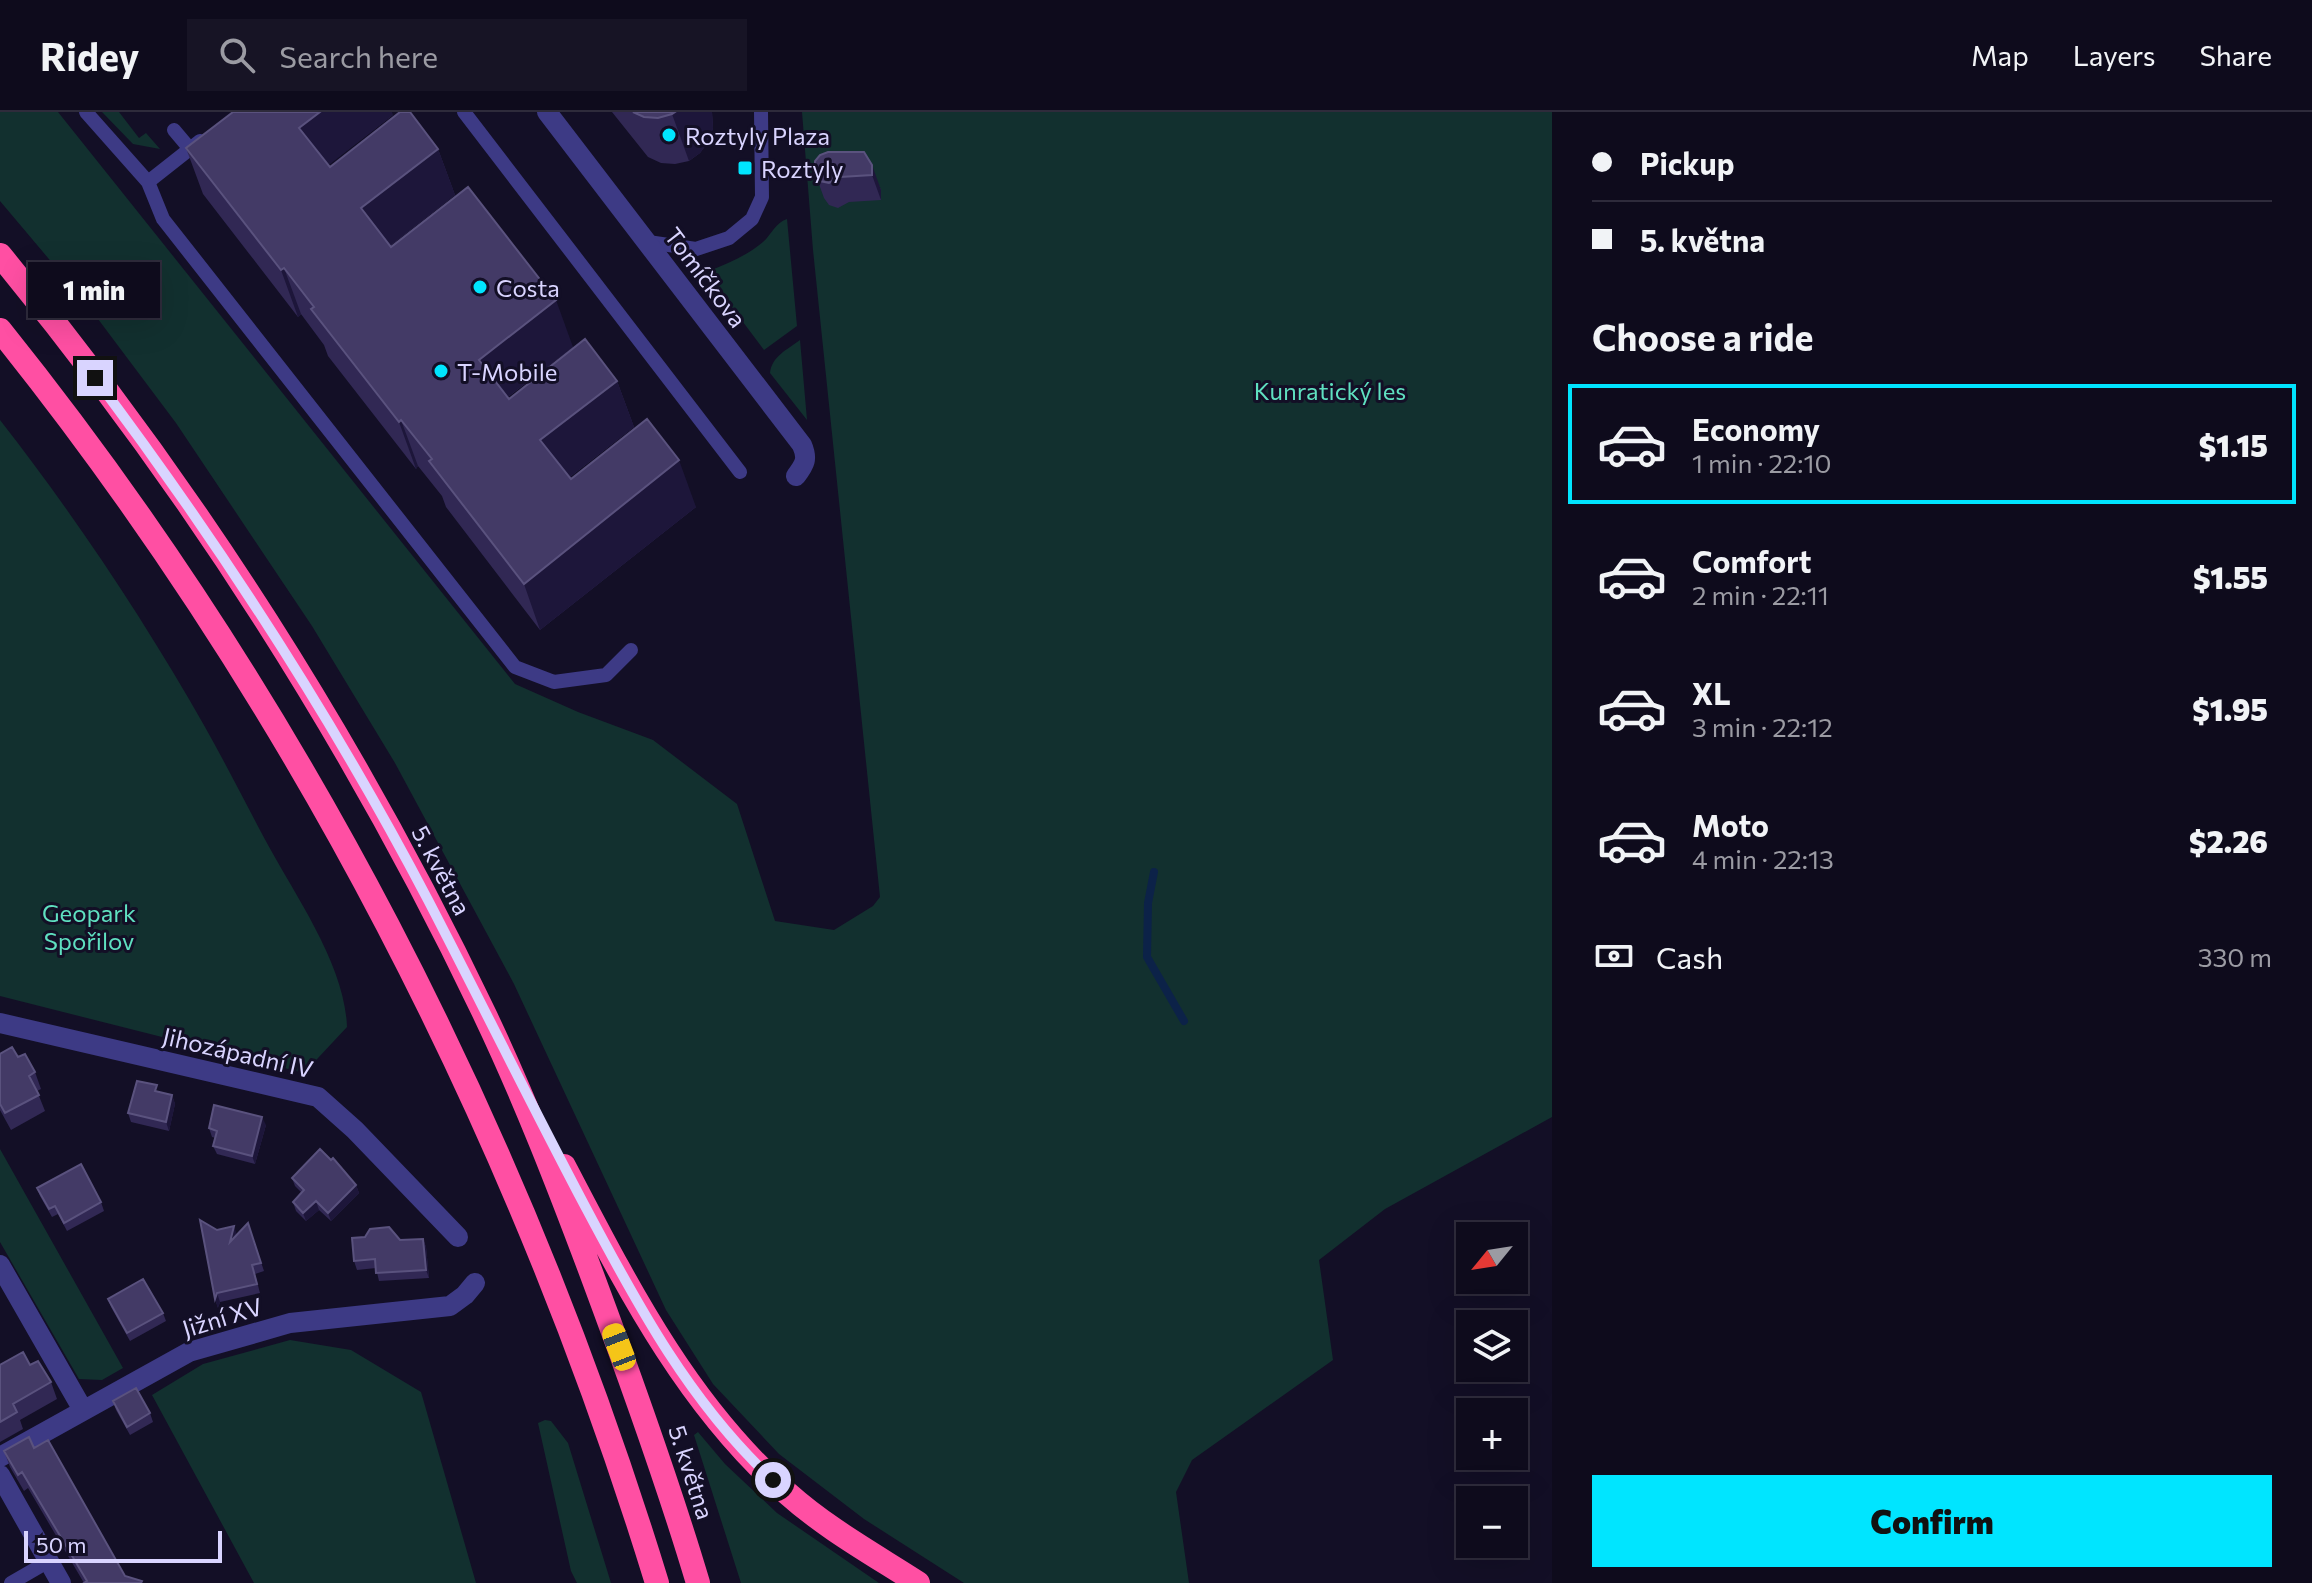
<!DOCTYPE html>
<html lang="en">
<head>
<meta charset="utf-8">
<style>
	:root { --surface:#0e0b1c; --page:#171425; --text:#f1f3f6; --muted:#9b9ba3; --line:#2e2b3b; --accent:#00e5ff }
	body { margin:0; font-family:Commissioner,sans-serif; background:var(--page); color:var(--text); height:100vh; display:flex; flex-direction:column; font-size:30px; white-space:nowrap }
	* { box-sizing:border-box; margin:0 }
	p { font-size:26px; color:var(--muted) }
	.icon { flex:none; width:44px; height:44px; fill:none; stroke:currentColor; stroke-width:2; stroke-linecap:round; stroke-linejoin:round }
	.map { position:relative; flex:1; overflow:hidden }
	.drawer { display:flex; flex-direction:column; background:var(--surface); width:760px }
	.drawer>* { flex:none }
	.top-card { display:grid; align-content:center; height:176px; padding:0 40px; background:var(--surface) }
	.needle { width:52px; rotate:240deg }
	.tools { position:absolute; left:1456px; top:1110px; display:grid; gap:16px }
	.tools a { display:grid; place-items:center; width:72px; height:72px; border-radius:0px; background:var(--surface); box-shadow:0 8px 32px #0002,0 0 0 2px var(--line); font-size:40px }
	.scale { position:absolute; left:24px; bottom:20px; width:198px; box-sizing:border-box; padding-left:8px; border:4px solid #d9d4ff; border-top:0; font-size:22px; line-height:28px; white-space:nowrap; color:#d9d4ff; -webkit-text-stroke:6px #130f26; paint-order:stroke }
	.end { position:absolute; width:36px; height:36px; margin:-18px; border:10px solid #d9d4ff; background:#111; box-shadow:0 0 0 4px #111 }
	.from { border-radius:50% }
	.bubble { position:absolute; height:56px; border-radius:0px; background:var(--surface); box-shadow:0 8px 32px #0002,0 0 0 2px var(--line); font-size:26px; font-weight:800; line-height:56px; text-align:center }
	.car { position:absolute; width:24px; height:48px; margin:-24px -12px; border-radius:10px; box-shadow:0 0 6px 2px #0007; background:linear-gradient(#f5c518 24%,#345 0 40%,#f5c518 0 76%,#345 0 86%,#f5c518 0) }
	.top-card b { display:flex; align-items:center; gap:28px; height:76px; font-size:30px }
	.top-card b+b { border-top:2px solid var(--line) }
	.top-card i { width:20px; height:20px; background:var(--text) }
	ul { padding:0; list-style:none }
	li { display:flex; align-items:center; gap:24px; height:120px; margin:0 16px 12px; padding:0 24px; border:4px solid transparent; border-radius:0px }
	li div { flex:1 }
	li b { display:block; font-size:30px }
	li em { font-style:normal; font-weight:800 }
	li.selected { border-color:var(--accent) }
	li>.icon { width:72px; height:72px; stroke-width:1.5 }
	h2 { padding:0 40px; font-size:36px; line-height:96px }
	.pay { display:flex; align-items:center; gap:20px; height:88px; padding:0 40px; font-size:30px }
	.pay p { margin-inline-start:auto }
	.action { display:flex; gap:16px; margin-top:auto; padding:16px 40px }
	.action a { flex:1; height:92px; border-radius:0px; background:var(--accent); color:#111; font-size:32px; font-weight:800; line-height:92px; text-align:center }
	header { display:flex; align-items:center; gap:48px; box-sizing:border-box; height:112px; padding:0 40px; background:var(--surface); border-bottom:2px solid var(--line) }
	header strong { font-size:38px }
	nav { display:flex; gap:44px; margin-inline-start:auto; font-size:28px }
	.search { width:560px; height:72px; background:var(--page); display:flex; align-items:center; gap:20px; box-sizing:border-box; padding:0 28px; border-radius:0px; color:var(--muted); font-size:30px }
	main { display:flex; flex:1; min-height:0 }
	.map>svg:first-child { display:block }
</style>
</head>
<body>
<header>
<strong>Ridey</strong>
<div class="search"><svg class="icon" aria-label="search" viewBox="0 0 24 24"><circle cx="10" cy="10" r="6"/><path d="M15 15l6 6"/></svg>Search here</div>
<nav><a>Map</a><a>Layers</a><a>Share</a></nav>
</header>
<main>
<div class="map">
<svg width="1552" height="1471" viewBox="0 0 1552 1471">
	<rect width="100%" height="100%" fill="#130f26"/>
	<!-- green -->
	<path fill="#12302f" d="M 0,0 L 58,0 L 515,572 L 578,600 L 653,628 L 737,692 L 775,809 L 834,818 L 873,794 L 880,785 L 813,138 L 802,0 L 1552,0 L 1552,1005 L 1385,1097 L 1319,1148 L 1333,1248 L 1192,1348 L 1176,1380 L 1189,1471 L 964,1471 L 864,1407 L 779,1342 L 713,1272 L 666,1198 L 514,872 L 395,651 L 312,514 L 176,311 L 86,191 L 0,89 Z
		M 102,0 L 119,0 L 139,26 L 146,21 L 160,37 L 133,32 Z
		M 787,107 L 797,214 L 764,238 L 707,162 L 709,159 C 729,151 746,144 763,130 C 772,122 775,111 787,107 Z
		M 800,228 L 807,308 L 770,261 C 772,244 787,238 800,228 Z
		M 0,308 C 75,404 145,509 205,615 C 227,654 247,694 268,733 C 297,786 345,854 347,915 L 304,961 L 0,884 Z
		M 0,1037 L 123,1256 L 102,1268 L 79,1267 L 0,1130 Z
		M 290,1228 L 351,1238 L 421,1280 L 476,1471 L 254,1471 L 152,1283 L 203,1252 Z
		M 545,1308 L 551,1309 L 568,1331 L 611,1471 L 577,1471 L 571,1459 L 538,1311 Z
		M 698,1320 L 725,1352 L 777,1401 L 879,1471 L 741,1471 L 694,1323 Z"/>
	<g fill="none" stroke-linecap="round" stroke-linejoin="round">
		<!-- stream -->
		<path stroke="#0c2248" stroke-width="8" d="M 1154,760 L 1148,791 L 1147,845 L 1184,909"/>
		<!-- lane -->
		<path stroke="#3d3a85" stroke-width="14" d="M 86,0 L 148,70 L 200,29
			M 464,0 L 740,360
			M 174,18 L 190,37
			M 148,70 L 163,107 L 515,555 L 554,570 L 606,563 L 631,538
			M 648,130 L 696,137 L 729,126 L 752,107 L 762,85 L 761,0
			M 11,1471 L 49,1449"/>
		<!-- street -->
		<path stroke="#3d3a85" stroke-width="20" d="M 547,0 L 802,333 C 808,347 805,352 796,364
			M 0,911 L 318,985 L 355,1018 L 458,1125
			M 0,1153 L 83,1298
			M 0,1345 L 189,1240 L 290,1211 L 450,1194 L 465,1183 L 475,1171
			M 0,1363 L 61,1471"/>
		<!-- highway -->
		<path stroke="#ff4fa3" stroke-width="24" d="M 0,143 C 191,374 356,632 485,903 C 525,987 559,1075 592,1163 C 630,1265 667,1367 698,1471
			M 0,218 C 297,588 518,1018 657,1471
			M 564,1054 C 626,1172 685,1291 787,1381 C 826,1416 873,1442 918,1471"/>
	</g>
	<!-- wall -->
	<path fill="#312854" d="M 612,0 L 712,0 L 713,16 L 709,29 L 700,41 L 689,49 L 675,52 L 661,51 L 648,45 Z
		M 393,3 L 328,53 L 330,55 L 438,37 L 455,83 L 390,134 L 573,235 L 508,285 L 509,287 L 617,269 L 634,315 L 570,365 L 571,367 L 696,395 L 540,518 L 446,395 L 442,384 L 418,354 L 416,357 L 328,244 L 324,233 L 301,202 L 298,205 L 203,82 L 186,36 Z
		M 864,40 L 881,78 L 881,88 L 849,90 L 838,96 L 829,93 L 824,86 L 815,61 Z
		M 0,942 L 18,945 L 35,960 L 41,977 L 37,979 L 45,999 L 11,1018 L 0,998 Z
		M 159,980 L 172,983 L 175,992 L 169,1019 L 131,1010 L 128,1001 Z
		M 266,1013 L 255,1052 L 217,1042 L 213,1034 L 216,1026 L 212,1025 L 209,1016 Z
		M 292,1066 L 356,1073 L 359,1081 L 331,1109 L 319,1098 L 306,1109 L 296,1099 L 293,1090 L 301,1080 L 295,1074 Z
		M 37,1076 L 101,1090 L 104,1099 L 67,1119 L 58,1102 L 52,1105 L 40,1084 Z
		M 248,1111 L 264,1159 L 255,1162 L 260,1181 L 220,1190 L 218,1196 L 215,1187 L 237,1123 Z
		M 365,1125 L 400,1128 L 423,1127 L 426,1135 L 429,1166 L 379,1169 L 376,1156 L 357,1158 L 354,1149 Z
		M 108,1187 L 163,1201 L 166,1209 L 130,1229 L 111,1195 Z
		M 0,1253 L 30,1253 L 51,1270 L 57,1287 L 20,1308 L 23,1317 L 0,1330 Z
		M 113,1289 L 150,1301 L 153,1310 L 130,1323 L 116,1298 Z
		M 34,1336 L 125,1464 L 84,1471 L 28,1376 L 24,1379 L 10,1355 L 4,1339 Z"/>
	<!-- shaded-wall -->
	<path fill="#1d163a" d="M 320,0 L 392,0 L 393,3 L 316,63 L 299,16 Z
		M 675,0 L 712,0 L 713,16 L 709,29 L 700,41 L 689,49 L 672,2 Z
		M 438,37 L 455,83 L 378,143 L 361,96 Z
		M 872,53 L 881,78 L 881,88 L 872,63 Z
		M 284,156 L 301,202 L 298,205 L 281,158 Z
		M 556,188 L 573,235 L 496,294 L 479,248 Z
		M 617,269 L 634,315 L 557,375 L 540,328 Z
		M 401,308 L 418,354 L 416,357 L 399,310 Z
		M 679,348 L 696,395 L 540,518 L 524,472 Z
		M 172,983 L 175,992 L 169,1019 L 166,1010 Z
		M 262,1005 L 266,1013 L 255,1052 L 252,1044 Z
		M 356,1073 L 359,1081 L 331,1109 L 328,1101 Z
		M 316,1089 L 319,1098 L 306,1109 L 303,1101 Z
		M 234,1114 L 237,1123 L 230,1130 Z
		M 423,1127 L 426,1135 L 429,1166 L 426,1158 Z
		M 217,1181 L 220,1190 L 218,1196 L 215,1187 Z"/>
	<!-- building -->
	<path fill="#433a66" stroke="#5a527e" stroke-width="2" d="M 233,0 L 320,0 L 299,16 L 330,55 L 400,0 L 410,0 L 438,37 L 361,96 L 391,135 L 468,75 L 556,188 L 479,248 L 509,287 L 585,227 L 617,269 L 540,328 L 571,367 L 647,307 L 679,348 L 524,472 L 429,349 L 432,347 L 401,308 L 399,310 L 311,197 L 314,195 L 284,156 L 281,158 L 186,36 Z
		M 633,0 L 675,0 L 672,2 L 658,6 L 644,5 Z
		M 828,40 L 864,40 L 872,53 L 872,63 L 840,65 L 829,71 L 820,69 L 815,61 L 815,49 L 820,43 Z
		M 12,935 L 18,945 L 25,942 L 35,960 L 29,964 L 39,983 L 5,1001 L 0,992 L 0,942 Z
		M 137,969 L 157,973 L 155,979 L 172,983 L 166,1010 L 128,1001 Z
		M 214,993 L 262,1005 L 252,1044 L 213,1034 L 217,1019 L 209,1016 Z
		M 320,1037 L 331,1048 L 333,1046 L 356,1073 L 328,1101 L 316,1089 L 303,1101 L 293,1090 L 304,1078 L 292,1066 Z
		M 81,1052 L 101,1090 L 64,1111 L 55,1094 L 49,1097 L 37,1076 Z
		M 200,1108 L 217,1118 L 234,1114 L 230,1130 L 248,1111 L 261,1151 L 252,1153 L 257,1172 L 217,1181 L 215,1187 Z
		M 389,1115 L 400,1128 L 423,1127 L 426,1158 L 376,1161 L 375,1147 L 354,1149 L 352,1126 L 365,1125 L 370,1117 Z
		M 143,1167 L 163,1201 L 127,1221 L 108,1187 Z
		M 23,1240 L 30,1253 L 38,1249 L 51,1270 L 13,1292 L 17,1300 L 0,1310 L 0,1253 Z
		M 136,1276 L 150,1301 L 127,1315 L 113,1289 Z
		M 29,1325 L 34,1336 L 48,1328 L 125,1464 L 142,1469 L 141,1471 L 84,1471 L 87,1469 L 22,1360 L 18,1363 L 4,1339 Z"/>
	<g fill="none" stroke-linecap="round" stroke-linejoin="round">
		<!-- route -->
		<path stroke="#d9d4ff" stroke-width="10" d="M 95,266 C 219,431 332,605 428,788 C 481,890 532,994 586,1096 C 638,1194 691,1292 773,1368"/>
	</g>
	<!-- markers -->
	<g fill="#00e5ff" stroke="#130f26" stroke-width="3">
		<circle cx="669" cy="23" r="8"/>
		<rect x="737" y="48" width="16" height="16" rx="4"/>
		<circle cx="480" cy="175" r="8"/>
		<circle cx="441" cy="259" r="8"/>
	</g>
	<g text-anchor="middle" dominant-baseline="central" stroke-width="6" stroke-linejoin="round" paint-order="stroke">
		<!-- poi labels -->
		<g font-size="24" fill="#d9d4ff" stroke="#130f26" text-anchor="start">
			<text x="685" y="23">Roztyly Plaza</text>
			<text x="761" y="56">Roztyly</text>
			<text x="496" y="175">Costa</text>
			<text x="457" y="259">T-Mobile</text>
		</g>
		<!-- street labels -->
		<g font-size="24" fill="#d9d4ff" stroke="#130f26">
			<text transform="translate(706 165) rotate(53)">Tomíčkova</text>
			<text transform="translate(442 758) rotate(62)">5. května</text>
			<text transform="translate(238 940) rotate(13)">Jihozápadní IV</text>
			<text transform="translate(222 1205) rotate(-17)">Jižní XV</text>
			<text transform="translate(692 1360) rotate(72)">5. května</text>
		</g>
		<!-- park labels -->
		<g font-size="24" fill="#5fe0c0" stroke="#130f26">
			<text x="1330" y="278">Kunratický les</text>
			<text x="89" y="800">Geopark<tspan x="89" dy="28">Spořilov</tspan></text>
		</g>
	</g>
</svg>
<div class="tools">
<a><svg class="needle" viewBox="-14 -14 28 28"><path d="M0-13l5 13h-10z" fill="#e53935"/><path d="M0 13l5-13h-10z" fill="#9b9ba3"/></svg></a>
<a><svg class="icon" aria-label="layers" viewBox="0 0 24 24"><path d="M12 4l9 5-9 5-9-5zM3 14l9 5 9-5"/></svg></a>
<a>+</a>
<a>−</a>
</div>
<div class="scale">50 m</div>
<i class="end from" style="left:773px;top:1368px"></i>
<i class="end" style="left:95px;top:266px"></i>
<div class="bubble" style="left:28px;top:150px;width:132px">1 min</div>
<i class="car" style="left:619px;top:1235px;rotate:339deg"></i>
</div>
<section class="drawer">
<div class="top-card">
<b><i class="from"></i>Pickup</b>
<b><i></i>5. května</b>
</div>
<h2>Choose a ride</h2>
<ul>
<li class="selected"><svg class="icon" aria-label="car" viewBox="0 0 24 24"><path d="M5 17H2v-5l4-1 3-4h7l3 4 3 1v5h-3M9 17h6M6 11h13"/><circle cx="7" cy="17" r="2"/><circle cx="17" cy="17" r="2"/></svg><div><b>Economy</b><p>1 min · 22:10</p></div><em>$1.15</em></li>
<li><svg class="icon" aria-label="car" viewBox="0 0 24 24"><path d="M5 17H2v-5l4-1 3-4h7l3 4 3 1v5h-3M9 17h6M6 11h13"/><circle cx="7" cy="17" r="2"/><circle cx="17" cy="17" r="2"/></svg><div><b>Comfort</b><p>2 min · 22:11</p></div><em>$1.55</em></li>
<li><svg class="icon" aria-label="car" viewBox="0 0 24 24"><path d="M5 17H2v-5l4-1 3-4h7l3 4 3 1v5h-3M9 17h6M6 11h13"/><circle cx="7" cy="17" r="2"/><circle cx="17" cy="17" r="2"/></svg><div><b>XL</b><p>3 min · 22:12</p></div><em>$1.95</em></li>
<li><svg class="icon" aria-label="car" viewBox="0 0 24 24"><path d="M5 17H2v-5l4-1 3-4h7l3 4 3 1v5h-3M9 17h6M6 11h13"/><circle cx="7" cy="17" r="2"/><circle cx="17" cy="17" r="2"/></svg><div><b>Moto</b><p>4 min · 22:13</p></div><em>$2.26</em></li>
</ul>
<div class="pay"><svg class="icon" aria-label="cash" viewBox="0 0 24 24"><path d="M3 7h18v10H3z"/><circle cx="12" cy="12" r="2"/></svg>Cash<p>330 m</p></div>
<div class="action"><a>Confirm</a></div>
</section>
</main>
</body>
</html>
